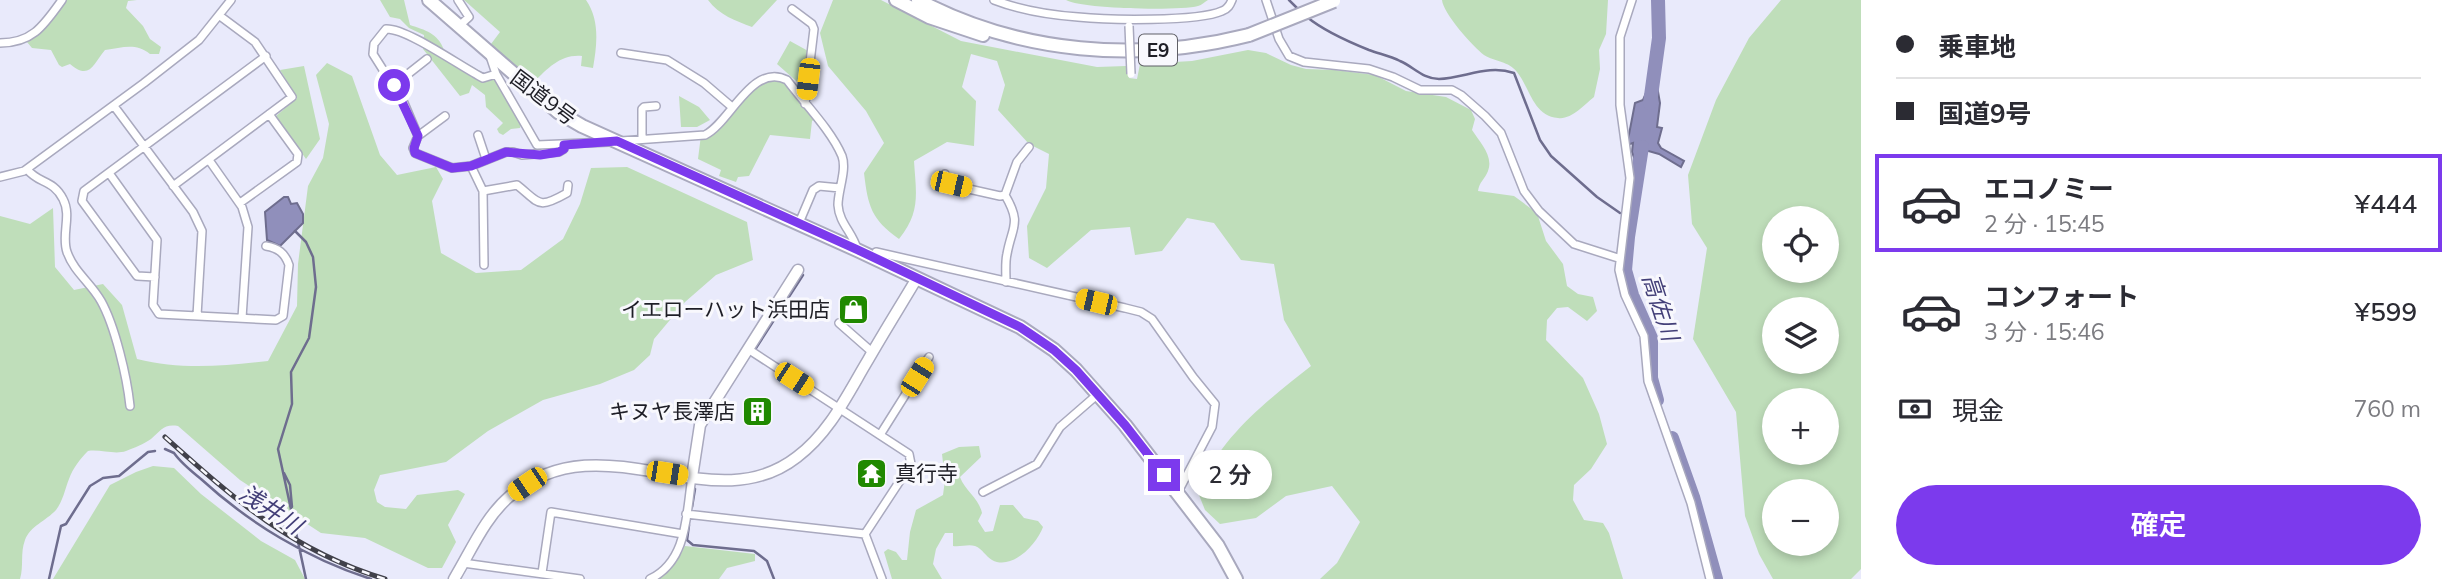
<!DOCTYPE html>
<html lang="ja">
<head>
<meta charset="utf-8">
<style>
	:root { --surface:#fff; --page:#f7f7f7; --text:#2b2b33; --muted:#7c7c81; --line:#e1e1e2; --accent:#7c3aed }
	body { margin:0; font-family:Mulish,"Noto Sans JP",sans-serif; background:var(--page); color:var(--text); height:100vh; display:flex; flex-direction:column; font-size:26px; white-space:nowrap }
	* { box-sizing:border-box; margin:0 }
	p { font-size:23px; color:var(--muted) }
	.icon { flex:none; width:38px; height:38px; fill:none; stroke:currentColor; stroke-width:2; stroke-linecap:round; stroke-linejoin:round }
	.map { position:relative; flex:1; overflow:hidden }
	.details { display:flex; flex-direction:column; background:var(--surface); width:595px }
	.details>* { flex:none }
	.top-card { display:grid; align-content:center; height:154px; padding:0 35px; background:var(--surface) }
	.controls { position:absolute; left:1762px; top:206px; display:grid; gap:14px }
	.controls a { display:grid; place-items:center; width:77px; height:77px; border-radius:50%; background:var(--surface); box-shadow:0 4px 10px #0003; font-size:35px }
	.end { position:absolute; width:32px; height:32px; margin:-16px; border:9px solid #7c3aed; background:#fff; box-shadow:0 0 0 4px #fff }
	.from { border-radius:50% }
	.bubble { position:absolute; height:49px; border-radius:24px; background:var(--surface); box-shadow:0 4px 10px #0003; font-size:23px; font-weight:600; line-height:49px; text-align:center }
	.car { position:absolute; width:21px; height:42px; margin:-21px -10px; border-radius:9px; box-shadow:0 0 5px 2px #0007; background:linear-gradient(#f5c518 24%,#345 0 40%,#f5c518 0 76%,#345 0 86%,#f5c518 0) }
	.top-card b { display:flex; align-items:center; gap:24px; height:66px; font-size:26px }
	.top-card b+b { border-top:2px solid var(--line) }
	.top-card i { width:18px; height:18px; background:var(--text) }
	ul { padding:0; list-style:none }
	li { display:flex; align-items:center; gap:21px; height:98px; margin:0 14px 10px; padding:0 21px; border:4px solid transparent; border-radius:0px }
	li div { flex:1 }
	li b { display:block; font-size:26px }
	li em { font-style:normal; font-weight:600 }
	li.on { border-color:var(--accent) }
	li>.icon { width:63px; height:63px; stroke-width:1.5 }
	.pay { display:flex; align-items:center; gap:18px; height:77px; padding:0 35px; font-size:26px }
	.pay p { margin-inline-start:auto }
	.action { display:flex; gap:14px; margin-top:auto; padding:14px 35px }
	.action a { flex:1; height:80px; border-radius:42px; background:var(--accent); color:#fff; font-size:28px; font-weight:600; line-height:80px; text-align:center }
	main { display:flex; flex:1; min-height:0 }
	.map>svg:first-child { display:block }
</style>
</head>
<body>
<main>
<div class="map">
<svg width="1861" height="579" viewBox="0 0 1861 579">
	<rect width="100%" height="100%" fill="#e9eafb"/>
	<!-- green -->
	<path fill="#bfdeba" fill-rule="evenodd" d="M 65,0 L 137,0 L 128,1 L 126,8 L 143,26 L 150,39 L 161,47 L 159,54 L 150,54 C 135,42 122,48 105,50 C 93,64 90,81 70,64 L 62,67 L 59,65 L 51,50 L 32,48 L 27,42 L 40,34 Z
		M 380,0 L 404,0 L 410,25 C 425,30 438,33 444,50 L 485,74 L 494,77 L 521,124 L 520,128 L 511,129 L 503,135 L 499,133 L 497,129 L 503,123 L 486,107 L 485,95 L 472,85 L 469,93 L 460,96 L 423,49 L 424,35 L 409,28 L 400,19 L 390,17 Z
		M 464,0 L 586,0 C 600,20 597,45 593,68 L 581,66 L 582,56 C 561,54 548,68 534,82 L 491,44 L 500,32 Z
		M 708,0 L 777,0 L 752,27 C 736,21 719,15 708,0 Z
		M 833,0 L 881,0 L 961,41 L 1097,67 L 1126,66 L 1129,78 L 1137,79 L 1140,64 L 1192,61 L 1248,50 L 1266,53 L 1291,65 L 1306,69 L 1335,70 L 1375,75 L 1406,91 L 1446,97 L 1471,110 L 1475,119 L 1472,130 C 1479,141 1494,156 1488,171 C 1485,179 1479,182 1478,191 L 1514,196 L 1537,213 L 1546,241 L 1563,264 L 1567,286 L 1578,294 L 1593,297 L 1597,311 L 1587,321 L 1568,307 L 1557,308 L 1547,320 L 1546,340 L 1583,378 L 1599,414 L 1607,444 L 1591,469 L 1574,485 L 1573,500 L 1584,520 L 1603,523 L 1609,533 L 1623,579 L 1320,579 L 1337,563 L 1360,522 L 1332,486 L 1286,496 L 1256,518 L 1220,524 L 1205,510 L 1197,490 C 1225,433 1263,404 1311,366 L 1284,320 L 1274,264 L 1241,260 L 1214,223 L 1187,218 L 1162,251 L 1135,255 L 1130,227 L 1091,230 L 1047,268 L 1029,258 L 1027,226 L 1046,188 L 1049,154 L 1029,144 L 998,110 L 1005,85 L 997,61 L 971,54 L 962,87 L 976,101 L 974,146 L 947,142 L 914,161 C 916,193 921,212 899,239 C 871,219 868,206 864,173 L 884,143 L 866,111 L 828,66 L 820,33 Z
		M 1066,0 L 1208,0 C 1204,2 1202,5 1198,6 C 1179,11 1081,9 1066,0 Z
		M 1442,0 L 1608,0 L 1606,34 L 1599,50 L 1600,69 L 1594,97 C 1584,105 1571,120 1558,118 C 1533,116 1530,88 1517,72 C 1509,61 1495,62 1484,55 C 1473,47 1443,13 1442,0 Z
		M 1781,0 L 1861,0 L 1861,569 L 1851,579 L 1773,579 L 1759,554 L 1745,516 L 1736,412 L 1693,339 L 1707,248 L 1692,224 L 1688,175 L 1716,100 L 1749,38 ZM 1774,219 L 1827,219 L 1827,271 L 1774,271 ZM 1774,310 L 1827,310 L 1827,362 L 1774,362 ZM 1774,401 L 1827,401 L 1827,453 L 1774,453 ZM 1774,492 L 1827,492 L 1827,544 L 1774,544 Z
		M 790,41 L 810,52 L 803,87 L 777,64 Z
		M 327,63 L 352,76 L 380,155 L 397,175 L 436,167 L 443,179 L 432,201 L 441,253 L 476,273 L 521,270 L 563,239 L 580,204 L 591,168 L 627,167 L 747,222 L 753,260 L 716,275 L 685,302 L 654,339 L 650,355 L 634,370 L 600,384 L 543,400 L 488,431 L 446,462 L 380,475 L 374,490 L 377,502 L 385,507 L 406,509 L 417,495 L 458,490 L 465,494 L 448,525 L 456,542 L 442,568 L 428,568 L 365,538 L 321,533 L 240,480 L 178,426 C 163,424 162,430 151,439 C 144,444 134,448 126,451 C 115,455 100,449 88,451 C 80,459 73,468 69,479 C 65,489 63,501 56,510 C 46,521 30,526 25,540 C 20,553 24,566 20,579 L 0,579 L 0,216 L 30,224 L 53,208 L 55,267 L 74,290 L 103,284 L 122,305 L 137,359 C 181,370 223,366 268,361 L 297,306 L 298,264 L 308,186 L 323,158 L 329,124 L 316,75 Z
		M 304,66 L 320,139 L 306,159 L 276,116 L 297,98 L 280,70 Z
		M 785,79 L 815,119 L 812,121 L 810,139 L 770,135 L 749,176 L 738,177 L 736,182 L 719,176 L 721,170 L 698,159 L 701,135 L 712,133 L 762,80 Z
		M 679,96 L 699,107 L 710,120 L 697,127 L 681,127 Z
		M 979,446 L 981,457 L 960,477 C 965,491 979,498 982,513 L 978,521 L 985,532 L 993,531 L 1000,505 L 1013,505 L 1024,518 L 1038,521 L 1043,527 C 1037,544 1012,571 992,560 C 985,556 983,549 975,546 C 968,544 961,547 953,546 L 953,533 L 945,533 L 936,549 L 933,564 L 942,579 L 892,579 L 884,552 L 888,549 L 896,552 L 902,560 L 907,560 L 910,532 L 916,510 L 943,495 L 945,480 L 942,454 L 959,447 Z
		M 153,466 L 174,468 L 201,494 L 261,541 L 295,560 L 305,579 L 53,579 L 110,485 L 136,472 Z
		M 685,546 L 755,554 L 755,561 L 727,568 L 719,579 L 657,579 C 671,571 678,560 685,546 Z"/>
	<!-- water -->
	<path fill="#908fbb" stroke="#6e6d8e" stroke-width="2" d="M 1649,86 L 1657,86 L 1660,103 L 1657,127 L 1662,128 L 1658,143 L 1661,148 L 1684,161 L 1681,167 L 1659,154 L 1645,150 L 1645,162 L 1642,166 L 1637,166 L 1632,152 L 1633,143 L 1627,145 L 1635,103 L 1643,100 Z
		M 284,197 L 288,197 L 291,204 L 297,203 L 303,214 L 303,223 L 280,246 L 267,240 L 265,212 Z"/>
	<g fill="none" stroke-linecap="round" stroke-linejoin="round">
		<!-- stream -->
		<path stroke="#6e6d8e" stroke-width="2.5" d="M 1289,0 L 1299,10
			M 1307,17 C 1324,31 1349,42 1369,50 C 1380,54 1390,56 1400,61 C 1414,67 1423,79 1439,79 C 1465,78 1488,64 1514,73 L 1540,140 L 1551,156 L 1597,197 L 1620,213
			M 295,231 L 306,242 L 313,257 L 316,287 L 309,338 L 291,372 L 292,404 L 278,449 L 306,579
			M 756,348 L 803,275
			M 165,449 L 174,453 C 181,463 191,471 201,479 C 249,523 308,559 371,579
			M 284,473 L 290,485 L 292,507
			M 692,507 L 695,489
			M 689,525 L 687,540 L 693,545 L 754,551 L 767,561 L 774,579
			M 284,527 L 291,514
			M 49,579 L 61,526 L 66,524 L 90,486 L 103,478 L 119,476 L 148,452 L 155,451"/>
		<!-- river -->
		<path stroke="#908fbb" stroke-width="14" d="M 1650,103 L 1659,38 L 1658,0
			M 1642,147 L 1628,237 L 1625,270 L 1632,295 L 1651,338 L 1651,378 L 1657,400
			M 1672,438 L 1693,497 L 1716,579"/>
		<defs>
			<path id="street" d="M 458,0 L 469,17 L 459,26
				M 994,0 C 1020,10 1050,15 1078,17 C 1107,20 1197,22 1222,11 C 1228,9 1230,5 1232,0
				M 1266,0 L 1279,39 L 1289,56 L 1304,62 L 1369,69 L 1393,77 L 1420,90 L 1452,90 L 1461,95 L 1485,116 L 1501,133 L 1524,191 L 1539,211 L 1574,244 L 1618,258
				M 1632,0 L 1620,37 L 1620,105 L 1630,178 L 1619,270 L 1625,295 L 1644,336 L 1648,381 L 1691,503 L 1710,579
				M 792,9 L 812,24 L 814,29 L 805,104
				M 0,43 C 33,43 44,25 62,0
				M 621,53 L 667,60 L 704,83 L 732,107
				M 490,56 L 496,74 L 537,145 L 609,142
				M 394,85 L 427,59
				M 114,106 L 193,212 L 202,231 L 197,316
				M 445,116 L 418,136 L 404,103 L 373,54 L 374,44 L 386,29 C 407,28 461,67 483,78 L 496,74
				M 478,135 L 486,159
				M 418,136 L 413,148 L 415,153 L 452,168 L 471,166 L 506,152 L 513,152 L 522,155 L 559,152 L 564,149 L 564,144
				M 642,139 L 642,109 L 644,107 L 656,106
				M 621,141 L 705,135 C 730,123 752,62 787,80 C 804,103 831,130 842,156 C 847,170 838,190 838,205 C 839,223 853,233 857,249
				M 209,160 L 242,207 L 248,227 L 242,318
				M 471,166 L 483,191 L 484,265
				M 27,169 C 38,184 53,179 63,199 C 72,216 61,235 67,252 C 74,272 91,283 101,301 C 115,326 127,377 130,406
				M 109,173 L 157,240 L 153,305 L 159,314 L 276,320 L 283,316 L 289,265 C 285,253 278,248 266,246
				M 945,174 L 946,182 L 951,185 L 1000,196 L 1005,195 C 1022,224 1012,226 1007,254 C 1005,262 1006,273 1006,282
				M 0,177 L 24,171 L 144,83 L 199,40 L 231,0
				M 173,186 L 292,97 L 255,42 L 220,16
				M 483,191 L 517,185 C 540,203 537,210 567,193 L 568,185
				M 1005,195 L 1017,162 L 1029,147
				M 240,203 L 297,162 L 298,154 L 269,114
				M 799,223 L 813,190 L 819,186 L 840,188
				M 876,252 L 1125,308 L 1141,312 L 1152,319 L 1193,377 L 1215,404 L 1212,427 L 1178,492
				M 155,277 L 137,276 L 82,201 L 84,191 L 266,56
				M 839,323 L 872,352
				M 748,349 L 909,454 L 911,464 L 865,534 L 882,579
				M 880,435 L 929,357
				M 983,492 L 1037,464 L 1060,427 L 1098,394
				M 686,514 L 865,534
				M 463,563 L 580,579
				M 542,573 L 551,512 L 683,534
				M 650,579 C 688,561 686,514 692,477"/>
			<path id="secondary" d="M 692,477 L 700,425 L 798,270
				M 454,579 C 471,551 485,517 510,496 C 603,417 711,524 797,457 C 830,432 847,395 868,360 C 884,332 901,305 917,278"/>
			<path id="highway" d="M 429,0 L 558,112 L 582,126 L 857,250 L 1020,327 L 1054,350 L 1076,370 L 1125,425 L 1218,546 L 1236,579
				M 896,0 L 929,17 L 983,35
				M 918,0 C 1020,54 1138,63 1249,35"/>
		</defs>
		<!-- street casing -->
		<use href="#street" stroke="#a9a9be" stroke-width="10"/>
		<!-- secondary casing -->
		<use href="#secondary" stroke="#a9a9be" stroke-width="13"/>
		<!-- highway casing -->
		<use href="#highway" stroke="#a9a9be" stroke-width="16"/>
		<!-- street -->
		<use href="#street" stroke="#fff" stroke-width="7"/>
		<!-- secondary -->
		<use href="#secondary" stroke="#fff" stroke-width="10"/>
		<!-- highway -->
		<use href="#highway" stroke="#fff" stroke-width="12"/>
		<defs>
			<path id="rail" d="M 165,437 C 235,500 293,551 385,579"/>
		</defs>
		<!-- rail casing -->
		<use href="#rail" stroke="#41414a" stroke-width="5"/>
		<!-- rail -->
		<use href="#rail" stroke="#f8f8fd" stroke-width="2.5" stroke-dasharray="8" stroke-linecap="butt"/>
		<defs>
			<path id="street-bridge" d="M 1129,26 L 1131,74"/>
			<path id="highway-bridge" d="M 1249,35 L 1334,1"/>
		</defs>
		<!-- street-bridge casing -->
		<use href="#street-bridge" stroke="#a9a9be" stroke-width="10" stroke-linecap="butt"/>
		<!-- highway-bridge casing -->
		<use href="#highway-bridge" stroke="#a9a9be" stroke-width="16" stroke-linecap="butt"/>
		<!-- street-bridge -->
		<use href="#street-bridge" stroke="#fff" stroke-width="7"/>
		<!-- highway-bridge -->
		<use href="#highway-bridge" stroke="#fff" stroke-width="12"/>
	</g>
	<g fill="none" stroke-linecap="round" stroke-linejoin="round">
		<!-- route -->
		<path stroke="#7c3aed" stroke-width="9" d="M 394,85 L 418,136 L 414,148 L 415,153 L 452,168 L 471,166 L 506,152 L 540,155 L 559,152 L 564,149 L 564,145 L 617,141 L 858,250 L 1020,327 L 1054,350 L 1076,370 L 1125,425 L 1164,475"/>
	</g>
	<!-- icons -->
	<defs>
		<symbol id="shop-square" viewBox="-11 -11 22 22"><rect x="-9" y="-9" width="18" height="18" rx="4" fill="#208900" stroke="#f8f8fd"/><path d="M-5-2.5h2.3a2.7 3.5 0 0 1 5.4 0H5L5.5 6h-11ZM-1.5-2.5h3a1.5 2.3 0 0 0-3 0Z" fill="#fff"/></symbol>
		<symbol id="building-square" viewBox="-11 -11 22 22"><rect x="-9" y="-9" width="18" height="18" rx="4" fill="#208900" stroke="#f8f8fd"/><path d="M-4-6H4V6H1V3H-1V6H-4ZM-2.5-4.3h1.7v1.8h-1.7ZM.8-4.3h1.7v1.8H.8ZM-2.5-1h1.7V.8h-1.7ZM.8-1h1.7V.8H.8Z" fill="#fff"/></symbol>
		<symbol id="temple-square" viewBox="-11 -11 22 22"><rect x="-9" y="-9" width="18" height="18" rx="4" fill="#208900" stroke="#f8f8fd"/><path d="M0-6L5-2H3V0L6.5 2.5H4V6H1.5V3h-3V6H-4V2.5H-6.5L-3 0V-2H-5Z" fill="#fff"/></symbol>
	</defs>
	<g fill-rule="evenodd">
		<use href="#shop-square" x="836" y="292" width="35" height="35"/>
		<use href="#building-square" x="740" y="394" width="35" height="35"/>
		<use href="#temple-square" x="854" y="456" width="35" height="35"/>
	</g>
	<g text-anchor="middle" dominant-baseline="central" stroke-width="6" stroke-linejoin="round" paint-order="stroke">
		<!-- shield labels -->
		<rect fill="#f8f8fd" stroke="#5f5f66" stroke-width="2" x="1139" y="34.5" width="38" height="31" rx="5"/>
		<g font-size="19" font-weight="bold" fill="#1e1e26">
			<text x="1158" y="50">E9</text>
		</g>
		<!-- street labels -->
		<g font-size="21" fill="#1e1e26" stroke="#f8f8fd">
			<text transform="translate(544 97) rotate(37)">国道9号</text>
		</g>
		<!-- poi labels -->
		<g font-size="21" fill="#1e1e26" stroke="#f8f8fd" text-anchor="end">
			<text x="830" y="309">イエローハット浜田店</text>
			<text x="735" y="411">キヌヤ長澤店</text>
			<text x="895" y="473" text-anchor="start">真行寺</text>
		</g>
		<!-- water labels -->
		<g font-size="23" font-style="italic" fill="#433f78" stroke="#f8f8fd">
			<text transform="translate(1661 307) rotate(72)">高佐川</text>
			<text transform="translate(271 509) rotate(33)">浅井川</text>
		</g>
	</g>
</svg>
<div class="controls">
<a><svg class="icon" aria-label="locate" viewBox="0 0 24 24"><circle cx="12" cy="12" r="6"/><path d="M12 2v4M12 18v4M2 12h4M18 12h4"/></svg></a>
<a><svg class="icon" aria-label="layers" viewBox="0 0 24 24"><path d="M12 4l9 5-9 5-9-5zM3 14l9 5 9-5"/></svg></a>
<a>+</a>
<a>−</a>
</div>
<i class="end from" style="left:394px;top:85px"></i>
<i class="end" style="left:1164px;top:475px"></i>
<div class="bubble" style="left:1188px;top:450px;width:84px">2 分</div>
<i class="car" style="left:808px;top:79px;rotate:187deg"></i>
<i class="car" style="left:951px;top:184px;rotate:103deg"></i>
<i class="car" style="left:1096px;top:302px;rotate:283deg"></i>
<i class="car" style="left:917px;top:377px;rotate:32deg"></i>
<i class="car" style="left:794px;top:379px;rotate:123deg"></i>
<i class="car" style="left:667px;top:473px;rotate:99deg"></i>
<i class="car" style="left:527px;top:484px;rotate:236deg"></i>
</div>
<section class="details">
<div class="top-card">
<b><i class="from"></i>乗車地</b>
<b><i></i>国道9号</b>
</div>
<ul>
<li class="on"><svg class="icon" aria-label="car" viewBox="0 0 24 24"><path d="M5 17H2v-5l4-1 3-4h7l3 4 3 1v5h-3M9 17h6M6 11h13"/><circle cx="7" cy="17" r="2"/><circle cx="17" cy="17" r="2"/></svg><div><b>エコノミー</b><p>2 分 · 15:45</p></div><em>¥444</em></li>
<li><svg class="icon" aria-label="car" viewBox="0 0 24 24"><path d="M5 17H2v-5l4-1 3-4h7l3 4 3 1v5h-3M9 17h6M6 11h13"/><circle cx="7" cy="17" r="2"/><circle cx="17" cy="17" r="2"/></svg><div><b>コンフォート</b><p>3 分 · 15:46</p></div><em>¥599</em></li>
</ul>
<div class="pay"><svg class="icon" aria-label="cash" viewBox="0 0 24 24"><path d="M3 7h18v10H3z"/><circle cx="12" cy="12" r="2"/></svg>現金<p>760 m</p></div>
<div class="action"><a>確定</a></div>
</section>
</main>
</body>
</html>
